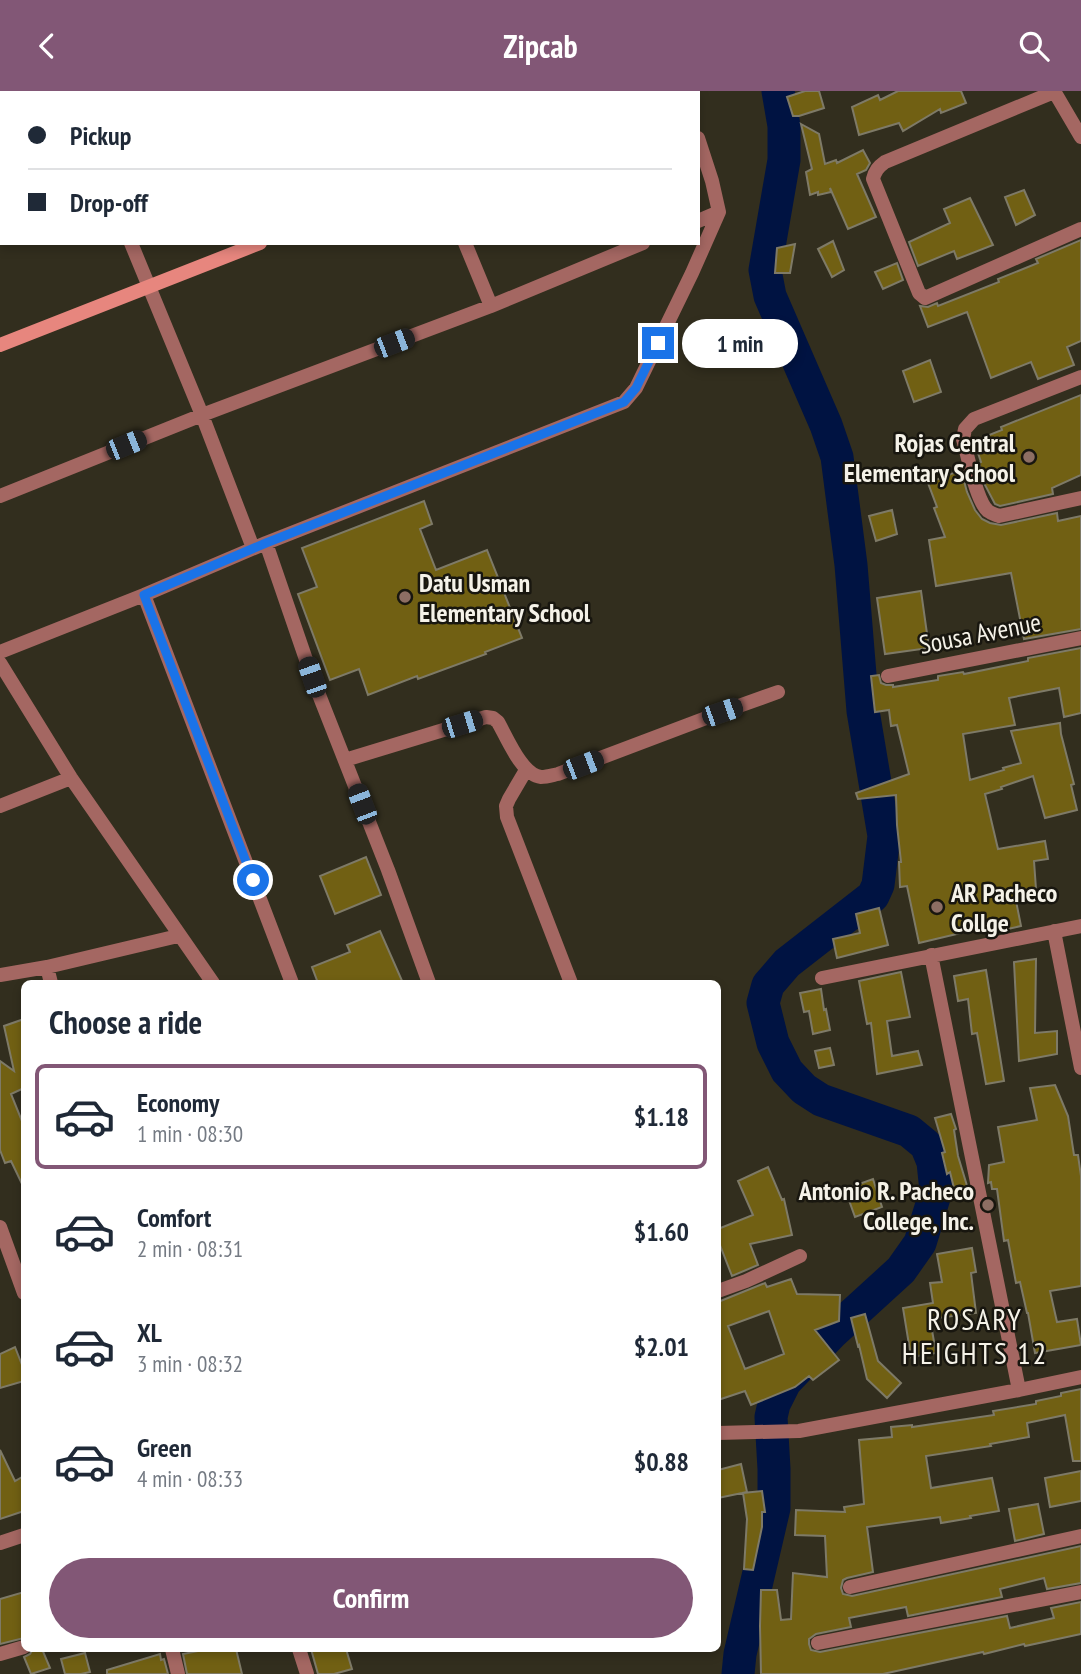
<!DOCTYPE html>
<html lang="en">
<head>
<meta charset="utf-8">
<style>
	:root { --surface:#fff; --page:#f6f6f7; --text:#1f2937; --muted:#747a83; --line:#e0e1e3; --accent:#825776 }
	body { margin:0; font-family:"PT Sans Narrow",sans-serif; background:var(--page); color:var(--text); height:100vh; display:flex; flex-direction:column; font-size:26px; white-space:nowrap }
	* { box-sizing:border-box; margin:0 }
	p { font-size:23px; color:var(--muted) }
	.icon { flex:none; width:38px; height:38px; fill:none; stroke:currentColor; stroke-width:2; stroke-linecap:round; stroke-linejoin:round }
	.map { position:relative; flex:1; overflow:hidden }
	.sheet { position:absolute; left:21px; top:889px; width:700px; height:672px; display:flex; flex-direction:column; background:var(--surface); border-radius:10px; box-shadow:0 4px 10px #0003 }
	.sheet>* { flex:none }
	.hud { position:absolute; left:0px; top:0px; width:700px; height:154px; box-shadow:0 4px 10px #0003; display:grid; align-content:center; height:154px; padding:0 28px; background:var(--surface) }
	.end { position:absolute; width:32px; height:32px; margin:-16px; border:9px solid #1a73e8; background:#fff; box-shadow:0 0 0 4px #fff }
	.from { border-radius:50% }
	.bubble { position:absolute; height:49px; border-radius:24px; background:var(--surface); box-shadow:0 4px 10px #0003; font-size:23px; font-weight:700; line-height:49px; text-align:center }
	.car { position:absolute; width:21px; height:42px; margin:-21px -10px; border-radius:9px; box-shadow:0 0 5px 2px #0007; background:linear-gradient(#222 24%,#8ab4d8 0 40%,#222 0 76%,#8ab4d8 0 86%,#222 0) }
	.hud b { display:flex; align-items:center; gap:24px; height:66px; font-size:26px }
	.hud b+b { border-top:2px solid var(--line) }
	.hud i { width:18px; height:18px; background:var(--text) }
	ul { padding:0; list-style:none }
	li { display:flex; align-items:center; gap:21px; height:105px; margin:0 14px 10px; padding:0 14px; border:4px solid transparent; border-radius:10px }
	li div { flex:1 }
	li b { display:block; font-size:26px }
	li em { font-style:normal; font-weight:700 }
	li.current { border-color:var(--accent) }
	li>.icon { width:63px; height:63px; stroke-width:1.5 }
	h2 { padding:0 28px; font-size:32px; line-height:84px }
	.cta { display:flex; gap:14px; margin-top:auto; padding:14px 28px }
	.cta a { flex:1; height:80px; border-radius:42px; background:var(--accent); color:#fff; font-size:28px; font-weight:700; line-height:80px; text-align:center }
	header { display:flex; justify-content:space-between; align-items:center; height:91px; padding:0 28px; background:var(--accent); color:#fff; font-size:32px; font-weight:700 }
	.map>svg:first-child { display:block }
</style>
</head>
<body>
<header><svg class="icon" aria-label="back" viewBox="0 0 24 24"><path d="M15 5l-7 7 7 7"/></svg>Zipcab<svg class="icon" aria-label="search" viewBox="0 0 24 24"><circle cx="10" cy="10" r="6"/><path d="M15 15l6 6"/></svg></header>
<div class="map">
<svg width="1081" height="1583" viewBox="0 0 1081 1583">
	<rect width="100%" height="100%" fill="#322e1e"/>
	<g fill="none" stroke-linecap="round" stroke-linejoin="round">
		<!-- river -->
		<path stroke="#001342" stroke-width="33" d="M 738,1583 L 740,1563 L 774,1417 L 774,1378 L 771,1326 L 774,1313 L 785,1291 L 832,1242 L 901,1179 L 920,1152 L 936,1100 L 933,1071 L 926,1054 L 909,1040 L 821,1009 L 804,998 L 787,980 L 773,952 L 763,912 L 768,894 L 787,872 L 873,805 L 878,794 L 884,745 L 863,620 L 851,474 L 837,366 L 826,334 L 770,205 L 765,179 L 784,69 L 784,35 L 778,0"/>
	</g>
	<!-- building -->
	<path fill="#716013" stroke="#7e7a67" stroke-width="2" fill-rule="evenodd" d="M 805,0 L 819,0 L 824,17 L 799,25 L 793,25 L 787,6 Z
		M 898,0 L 961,0 L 966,12 L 941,22 L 940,18 L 903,40 L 899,32 L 859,44 L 852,16 L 878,4 L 880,9 Z
		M 801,33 L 819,43 L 825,73 L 836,69 L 837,72 L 863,59 L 870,72 L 866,79 L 857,83 L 876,126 L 848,138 L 830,97 L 831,101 L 818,104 L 818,101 L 810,104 L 806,81 L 812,78 Z
		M 1024,99 L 1035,124 L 1016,134 L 1005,106 Z
		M 970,107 L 993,154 L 957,168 L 954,160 L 918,175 L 909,151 L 950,132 L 944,118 Z
		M 1081,149 L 1081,250 L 1067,256 L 1074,274 L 1038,288 L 1031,271 L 991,287 L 967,221 L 928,236 L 920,215 L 928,216 L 937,212 L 938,215 L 999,191 L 998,188 L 1038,172 L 1036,168 Z
		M 833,150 L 844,179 L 832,186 L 818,158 Z
		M 795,153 L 790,182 L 775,182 L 777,157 Z
		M 897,172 L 903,189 L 883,198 L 875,181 Z
		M 930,269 L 941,301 L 914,311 L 903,280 Z
		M 1081,304 L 1081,384 L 1052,397 L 1053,403 L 1000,415 L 995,413 L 985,394 L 979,372 L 981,371 L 974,350 L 1002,339 L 1001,336 Z
		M 961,379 L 967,401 L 975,419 L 982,428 L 990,432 L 1001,434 L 1057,422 L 1058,430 L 1081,425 L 1081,538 L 1024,548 L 1011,482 L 936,495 L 929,449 L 945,446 L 934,417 L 937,416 L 928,392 Z
		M 424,410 L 432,433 L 420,438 L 436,479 L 487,459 L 522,547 L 485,561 L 486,563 L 418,588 L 417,585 L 368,604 L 359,578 L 330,589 L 298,503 L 317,496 L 302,457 Z
		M 892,419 L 897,443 L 876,450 L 869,425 Z
		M 921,500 L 929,557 L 885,563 L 877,507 Z
		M 1081,557 L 1081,622 L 1064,626 L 1059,597 L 1009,607 L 1015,634 L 963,643 L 970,689 L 1004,679 L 1003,677 L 1021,672 L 1011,640 L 1060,632 L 1061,643 L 1074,693 L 1071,694 L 1077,719 L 1045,727 L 1033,685 L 1001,696 L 1002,698 L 985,703 L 998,758 L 1045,750 L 1048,768 L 1034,770 L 1036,798 L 1014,800 L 1021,835 L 1003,839 L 1001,829 L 960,836 L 961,842 L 919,852 L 907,795 L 900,796 L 899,771 L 901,771 L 897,734 L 896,704 L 858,708 L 856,702 L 909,683 L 897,634 L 891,635 L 889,619 L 875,621 L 871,585 L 879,584 L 881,592 L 886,594 L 893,594 L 893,596 L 938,589 L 938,585 L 963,581 L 964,583 L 1028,570 L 1028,567 Z
		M 366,766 L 381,804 L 335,823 L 320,785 Z
		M 879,817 L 888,854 L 837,867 L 833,848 L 860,842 L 856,823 Z
		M 380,840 L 403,892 L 318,892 L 312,876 L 350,861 L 347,854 Z
		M 1036,868 L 1035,942 L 1057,940 L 1057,963 L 1019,970 L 1014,871 Z
		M 986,879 L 1004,990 L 986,993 L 977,942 L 972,943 L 968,908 L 958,910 L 954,885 Z
		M 901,881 L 910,926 L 887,930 L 892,965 L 918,960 L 922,974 L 877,983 L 871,932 L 867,933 L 859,890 Z
		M 821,898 L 824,919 L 826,918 L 830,939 L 813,943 L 809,920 L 804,921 L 800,902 Z
		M 24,928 L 24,997 L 11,1003 L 24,1035 L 24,1097 L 11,1070 L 5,1072 L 0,1059 L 0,970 L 14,980 L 4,935 Z
		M 830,957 L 834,974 L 819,977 L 815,960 Z
		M 1055,994 L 1068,1025 L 1074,1064 L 1078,1064 L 1081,1085 L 1081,1195 L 1050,1200 L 1057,1231 L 1077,1228 L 1081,1254 L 1035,1262 L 1028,1222 L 1027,1222 L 1020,1191 L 1016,1192 L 1008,1149 L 1004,1150 L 997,1098 L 992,1098 L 991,1091 L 988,1092 L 989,1074 L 1004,1071 L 998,1036 L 1037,1029 L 1030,997 Z
		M 951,1023 L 956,1038 L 954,1039 L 958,1065 L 968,1098 L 955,1101 L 950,1081 L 947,1083 L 942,1062 L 945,1061 L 935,1027 Z
		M 768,1076 L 782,1109 L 784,1108 L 792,1144 L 750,1153 L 758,1174 L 732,1185 L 718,1149 L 718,1138 L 753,1124 L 738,1090 Z
		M 873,1088 L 882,1116 L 855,1126 L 845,1098 Z
		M 972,1157 L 976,1181 L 971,1182 L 976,1222 L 930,1228 L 936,1262 L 911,1266 L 903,1217 L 933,1212 L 930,1192 L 942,1191 L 937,1163 Z
		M 791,1188 L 797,1203 L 840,1204 L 839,1230 L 815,1239 L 839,1269 L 813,1289 L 809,1285 L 795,1296 L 751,1314 L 745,1300 L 718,1309 L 718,1211 L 765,1192 L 767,1196 ZM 769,1220 L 784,1263 L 745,1278 L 728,1235 Z
		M 865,1223 L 878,1270 L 901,1292 L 887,1307 L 867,1288 L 859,1254 L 858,1255 L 851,1227 Z
		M 15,1256 L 24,1279 L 24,1290 L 0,1297 L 0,1263 Z
		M 1081,1298 L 1081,1370 L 1073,1370 L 1065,1324 L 1027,1332 L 1029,1346 L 990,1353 L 991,1355 L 926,1365 L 931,1397 L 992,1387 L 999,1420 L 970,1425 L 971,1427 L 941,1432 L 940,1426 L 867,1436 L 873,1481 L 847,1487 L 843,1489 L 841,1497 L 843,1503 L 852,1505 L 1081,1455 L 1081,1492 L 1047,1498 L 1044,1487 L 1000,1498 L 1002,1506 L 908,1525 L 906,1516 L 849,1527 L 851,1536 L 816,1543 L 809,1548 L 809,1553 L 811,1559 L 820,1561 L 1007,1525 L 1010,1537 L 1054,1527 L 1051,1517 L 1081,1511 L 1081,1543 L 1025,1555 L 1024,1553 L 984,1563 L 983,1561 L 883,1583 L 761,1583 L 760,1535 L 761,1499 L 777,1499 L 781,1529 L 791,1528 L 793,1482 L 827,1486 L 825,1445 L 795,1444 L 796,1419 L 845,1421 L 844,1416 L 864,1413 L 859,1349 L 892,1346 L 891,1336 L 912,1334 L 912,1336 L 994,1324 L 993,1320 L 1036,1313 L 1036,1310 L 1061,1305 L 1061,1302 Z
		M 0,1359 L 15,1390 L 24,1385 L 24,1420 L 0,1428 Z
		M 741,1373 L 747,1401 L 718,1407 L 718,1379 Z
		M 1081,1380 L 1081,1410 L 1050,1416 L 1045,1387 Z
		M 762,1400 L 765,1421 L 762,1421 L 762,1436 L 753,1479 L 744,1478 L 747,1428 L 743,1402 Z
		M 1038,1413 L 1044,1443 L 1015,1450 L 1009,1418 Z
		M 24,1501 L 24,1547 L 0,1553 L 0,1508 Z
		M 33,1558 L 42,1558 L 50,1577 L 31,1583 L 24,1566 L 30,1563 Z
		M 208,1558 L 236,1558 L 242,1583 L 187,1583 L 183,1563 Z
		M 311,1558 L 346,1558 L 352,1578 L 334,1583 L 318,1583 Z
		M 85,1562 L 90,1581 L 81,1583 L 65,1583 L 61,1568 Z
		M 160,1563 L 161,1569 L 164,1568 L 168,1583 L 107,1583 L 107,1579 Z"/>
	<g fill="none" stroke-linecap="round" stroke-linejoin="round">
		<!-- street -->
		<path stroke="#a46762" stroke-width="14" d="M 71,0 L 72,2
			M 404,0 L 405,2
			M 678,0 L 679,2
			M 1054,0 L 1081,46
			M 1054,1 L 885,71 C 878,76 875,80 873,88 L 919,202 L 925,207 L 1081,138
			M 255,2 L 260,0
			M 0,98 L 2,98
			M 698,130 L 719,121
			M 131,152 L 202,324 L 253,457
			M 465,152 L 491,215
			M 1081,286 L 974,328 L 965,338 L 963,348 C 968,365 976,410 988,420 C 992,423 994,423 999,425 L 1081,407
			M 0,405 L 202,324 L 491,215 L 643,152
			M 266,452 L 312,586 L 388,779 L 429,892
			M 144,504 L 292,892
			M 0,561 L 144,504 L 266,452 L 624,311 L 636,297 L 692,182 L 719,121 L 712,90 L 698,47
			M 0,572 L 71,687 L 213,892
			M 888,585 L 1081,547
			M 345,669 L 486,626 L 493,627 L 498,631 C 507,647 522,684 541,686 C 547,686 553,684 558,683 L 722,621 L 778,601
			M 526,679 L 509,708 L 506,715 L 507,726 L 571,892
			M 0,715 L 71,687
			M 1054,840 L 1081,977
			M 931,864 L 1019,1299
			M 47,876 L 51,892
			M 0,884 L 47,876 L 178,845
			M 822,887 L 1081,835
			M 0,1136 L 24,1202
			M 718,1200 L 746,1190 L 800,1165
			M 718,1342 L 799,1340 L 1019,1299 L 1081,1286
			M 0,1452 L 24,1444
			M 850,1496 L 1081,1445
			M 818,1552 L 1081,1501
			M 172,1558 L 178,1583
			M 299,1558 L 307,1583
			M 0,1563 L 24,1556"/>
		<!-- secondary -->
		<path stroke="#e7867e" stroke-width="14" d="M 639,2 L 644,0
			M 0,254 L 260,152"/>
	</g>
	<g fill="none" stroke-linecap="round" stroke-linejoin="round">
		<!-- route -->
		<path stroke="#1a73e8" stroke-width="9" d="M 253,789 L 144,504 L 266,452 L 624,311 L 636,297 L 658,252"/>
	</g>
	<!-- markers -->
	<g fill="#8d6e63" stroke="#18160f" stroke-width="2.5">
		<circle cx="1029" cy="366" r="7"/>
		<circle cx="405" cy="506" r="7"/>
		<circle cx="937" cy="816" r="7"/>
		<circle cx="988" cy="1114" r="7"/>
	</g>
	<g text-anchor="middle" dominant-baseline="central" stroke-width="5" stroke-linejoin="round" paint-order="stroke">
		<!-- poi labels -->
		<g font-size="26" font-weight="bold" fill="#f5f2e8" stroke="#18160f" text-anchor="end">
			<text x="1015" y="351">Rojas Central<tspan x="1015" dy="30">Elementary School</tspan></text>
			<text x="419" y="491" text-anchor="start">Datu Usman<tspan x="419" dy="30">Elementary School</tspan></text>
			<text x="951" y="801" text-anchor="start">AR Pacheco<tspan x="951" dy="30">Collge</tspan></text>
			<text x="974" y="1099">Antonio R. Pacheco<tspan x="974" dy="30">College, Inc.</tspan></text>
		</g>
		<!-- street labels -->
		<g font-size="26" fill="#f5f2e8" stroke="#18160f">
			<text transform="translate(980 542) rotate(-11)">Sousa Avenue</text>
		</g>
		<!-- quarter labels -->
		<g font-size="30" letter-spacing="2" fill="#f5f2e8" stroke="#18160f">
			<text x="975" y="1227">ROSARY<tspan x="975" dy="34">HEIGHTS 12</tspan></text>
		</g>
	</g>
</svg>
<i class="end from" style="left:253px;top:789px"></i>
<i class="end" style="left:658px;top:252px"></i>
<div class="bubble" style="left:682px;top:228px;width:116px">1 min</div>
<i class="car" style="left:394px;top:252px;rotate:69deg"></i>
<i class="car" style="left:126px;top:354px;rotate:68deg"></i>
<i class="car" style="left:312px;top:586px;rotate:341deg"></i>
<i class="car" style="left:722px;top:621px;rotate:71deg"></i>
<i class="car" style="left:462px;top:633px;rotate:73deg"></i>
<i class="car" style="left:583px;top:674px;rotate:69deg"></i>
<i class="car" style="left:362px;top:713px;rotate:339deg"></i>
<div class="hud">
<b><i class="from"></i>Pickup</b>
<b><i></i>Drop-off</b>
</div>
<section class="sheet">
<h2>Choose a ride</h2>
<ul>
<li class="current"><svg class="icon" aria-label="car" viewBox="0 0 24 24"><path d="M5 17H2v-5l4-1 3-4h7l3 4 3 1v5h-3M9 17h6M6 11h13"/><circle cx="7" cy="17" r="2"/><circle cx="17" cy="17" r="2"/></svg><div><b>Economy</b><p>1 min · 08:30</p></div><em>$1.18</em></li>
<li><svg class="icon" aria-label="car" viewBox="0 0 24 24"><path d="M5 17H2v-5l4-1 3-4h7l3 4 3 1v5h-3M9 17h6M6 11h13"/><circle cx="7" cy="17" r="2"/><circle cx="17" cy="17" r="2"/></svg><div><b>Comfort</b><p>2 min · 08:31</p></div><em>$1.60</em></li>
<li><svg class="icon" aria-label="car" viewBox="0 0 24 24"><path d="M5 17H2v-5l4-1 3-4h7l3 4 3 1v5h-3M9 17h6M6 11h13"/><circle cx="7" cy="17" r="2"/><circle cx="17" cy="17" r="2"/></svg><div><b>XL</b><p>3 min · 08:32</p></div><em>$2.01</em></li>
<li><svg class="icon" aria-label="car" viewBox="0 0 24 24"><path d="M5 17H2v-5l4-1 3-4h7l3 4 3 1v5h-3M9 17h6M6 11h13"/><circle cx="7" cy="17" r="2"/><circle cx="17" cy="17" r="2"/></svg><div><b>Green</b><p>4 min · 08:33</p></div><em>$0.88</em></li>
</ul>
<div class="cta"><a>Confirm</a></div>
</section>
</div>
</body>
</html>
